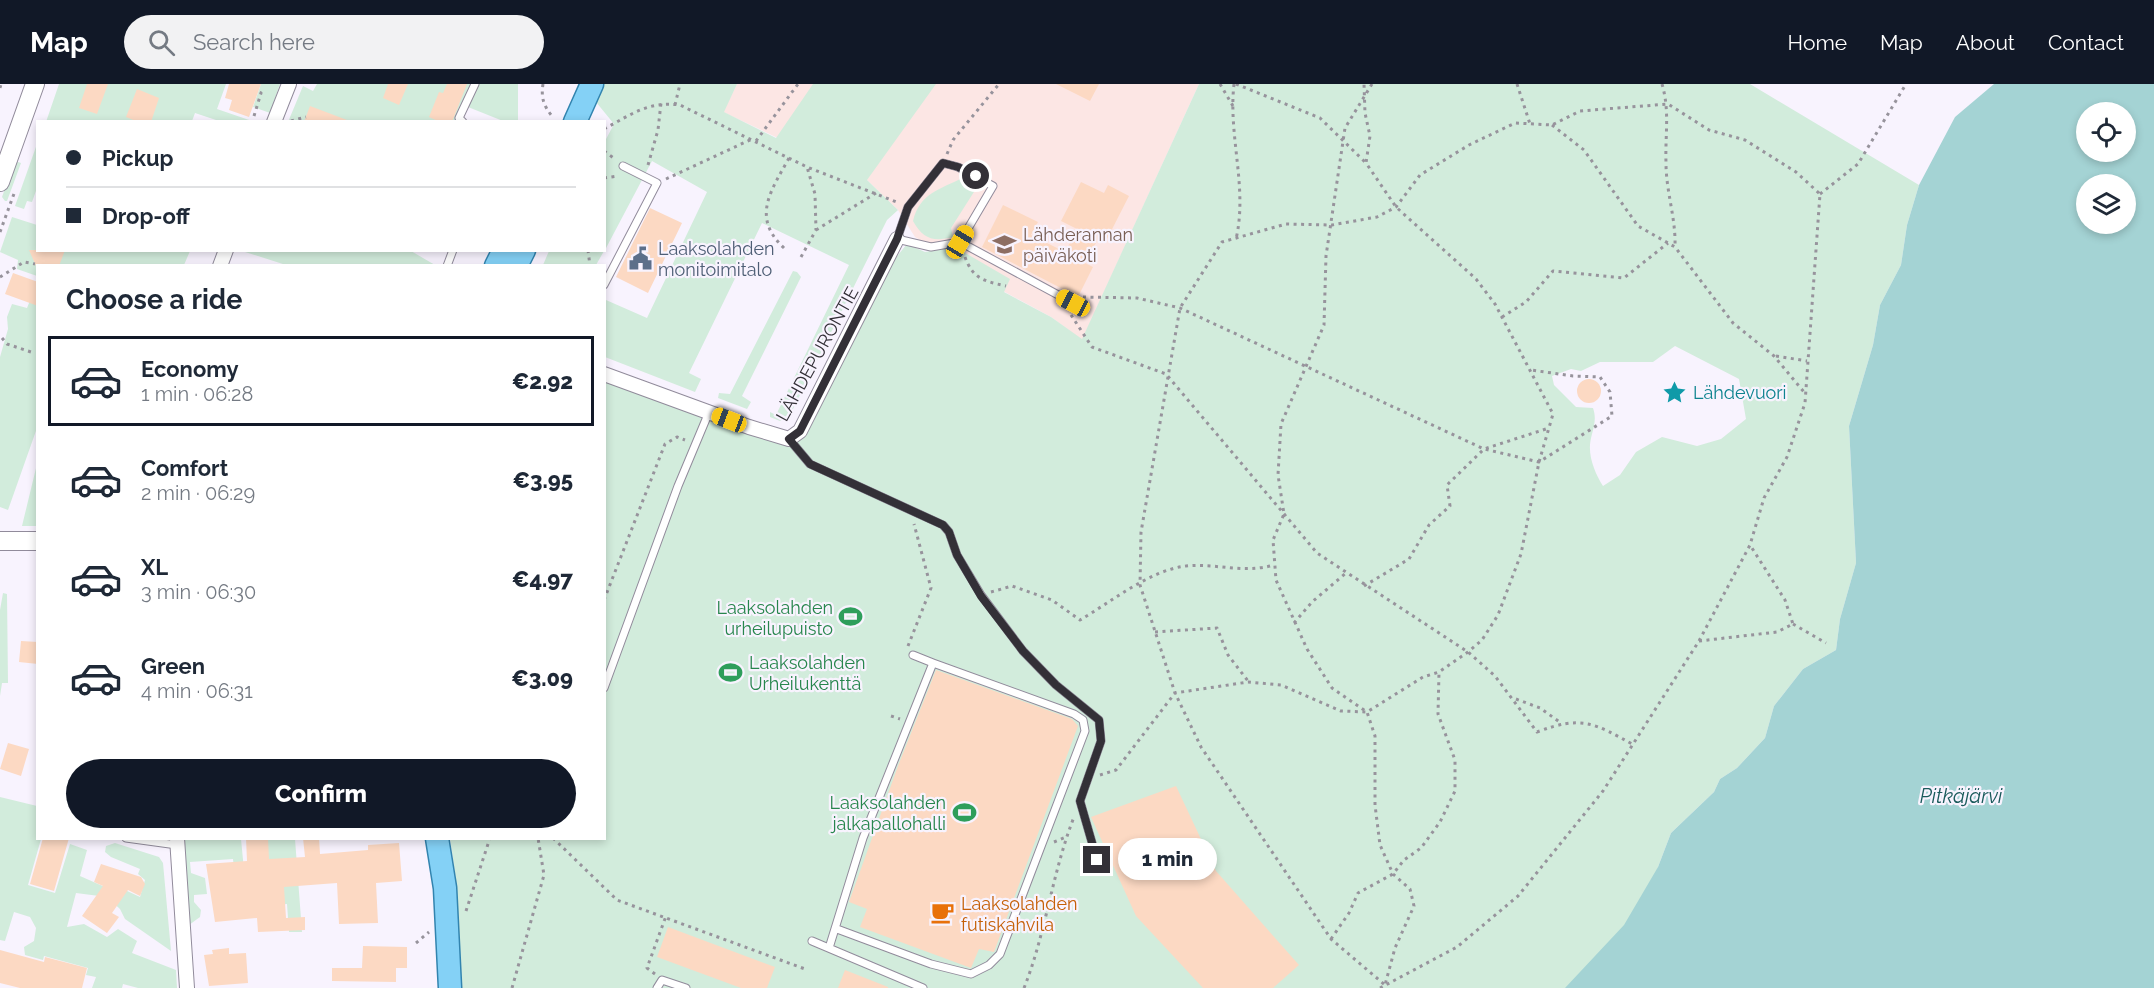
<!DOCTYPE html>
<html lang="en">
<head>
<meta charset="utf-8">
<style>
	:root { --surface:#fff; --page:#f2f2f3; --text:#1f2937; --muted:#747a83; --line:#e0e1e3; --accent:#111827 }
	body { margin:0; font-family:Raleway,sans-serif; background:var(--page); color:var(--text); height:100vh; display:flex; flex-direction:column; font-size:22px; white-space:nowrap }
	* { box-sizing:border-box; margin:0 }
	p { font-size:20px; color:var(--muted) }
	.icon { flex:none; width:33px; height:33px; fill:none; stroke:currentColor; stroke-width:2; stroke-linecap:round; stroke-linejoin:round }
	.map { position:relative; flex:1; overflow:hidden }
	.panel { position:absolute; left:36px; top:180px; width:570px; height:576px; display:flex; flex-direction:column; background:var(--surface); border-radius:0px; box-shadow:0 3px 9px #0003 }
	.panel>* { flex:none }
	.top-card { position:absolute; left:36px; top:36px; width:570px; height:132px; border-radius:0px; box-shadow:0 3px 9px #0003; display:grid; align-content:center; height:132px; padding:0 30px; background:var(--surface) }
	.buttons { position:absolute; left:2076px; top:18px; display:grid; gap:12px }
	.buttons a { display:grid; place-items:center; width:60px; height:60px; border-radius:50%; background:var(--surface); box-shadow:0 3px 9px #0003; font-size:30px }
	.end { position:absolute; width:27px; height:27px; margin:-14px; border:8px solid #333037; background:#fff; box-shadow:0 0 0 3px #fff }
	.from { border-radius:50% }
	.bubble { position:absolute; height:42px; border-radius:21px; background:var(--surface); box-shadow:0 3px 9px #0003; font-size:20px; font-weight:800; line-height:42px; text-align:center }
	.car { position:absolute; width:18px; height:36px; margin:-18px -9px; border-radius:8px; box-shadow:0 0 4px 2px #0007; background:linear-gradient(#f5c518 24%,#345 0 40%,#f5c518 0 76%,#345 0 86%,#f5c518 0) }
	.top-card b { display:flex; align-items:center; gap:21px; height:57px; font-size:22px }
	.top-card b+b { border-top:2px solid var(--line) }
	.top-card i { width:15px; height:15px; background:var(--text) }
	ul { padding:0; list-style:none }
	li { display:flex; align-items:center; gap:18px; height:90px; margin:0 12px 9px; padding:0 18px; border:3px solid transparent; border-radius:0px }
	li div { flex:1 }
	li b { display:block; font-size:22px }
	li em { font-style:normal; font-weight:800 }
	li.current { border-color:var(--accent) }
	li>.icon { width:54px; height:54px; stroke-width:1.5 }
	h2 { padding:0 30px; font-size:27px; line-height:72px }
	.primary-button { display:flex; gap:12px; margin-top:auto; padding:12px 30px }
	.primary-button a { flex:1; height:69px; border-radius:36px; background:var(--accent); color:#fff; font-size:24px; font-weight:800; line-height:69px; text-align:center }
	header { display:flex; align-items:center; gap:36px; box-sizing:border-box; height:84px; padding:0 30px; background:var(--accent); color:#fff }
	header strong { font-size:28px }
	nav { display:flex; gap:33px; margin-inline-start:auto; font-size:21px }
	.search { width:420px; height:54px; background:var(--page); display:flex; align-items:center; gap:15px; box-sizing:border-box; padding:0 21px; border-radius:33px; color:var(--muted); font-size:22px }
	.map>svg:first-child { display:block }
</style>
</head>
<body>
<header>
<strong>Map</strong>
<div class="search"><svg class="icon" aria-label="search" viewBox="0 0 24 24"><circle cx="10" cy="10" r="6"/><path d="M15 15l6 6"/></svg>Search here</div>
<nav><a>Home</a><a>Map</a><a>About</a><a>Contact</a></nav>
</header>
<div class="map">
<svg width="2154" height="904" viewBox="0 0 2154 904">
	<rect width="100%" height="100%" fill="#f8f3fe"/>
	<!-- education -->
	<path fill="#fce6e4" d="M 737,0 L 1199,0 L 1082,256 L 1051,233 L 1003,207 L 915,153 L 898,126 L 867,96 L 723,28 Z"/>
	<!-- green -->
	<path fill="#d2ecdc" fill-rule="evenodd" d="M 59,0 L 226,0 L 217,25 L 252,37 L 219,37 L 195,29 L 192,37 L 46,38 Z
		M 261,0 L 280,0 L 270,29 L 253,23 Z
		M 317,0 L 518,0 L 518,37 L 503,37 L 468,23 L 460,37 L 288,38 L 303,2 L 313,7 Z
		M 603,0 L 737,0 L 724,28 L 776,54 L 813,0 L 936,0 L 867,96 L 898,126 L 887,136 L 789,333 L 780,337 L 770,333 L 770,328 L 776,331 L 849,181 L 762,139 L 689,289 L 701,295 L 695,308 L 605,273 L 606,216 L 647,234 L 707,108 L 652,77 L 605,166 L 605,57 L 614,40 L 596,18 Z
		M 1199,0 L 1750,0 L 1919,101 L 1907,141 L 1901,181 L 1880,221 L 1873,261 L 1849,342 L 1856,479 L 1840,535 L 1836,566 L 1803,585 L 1774,622 L 1765,654 L 1737,684 L 1720,695 L 1714,708 L 1671,749 L 1658,783 L 1633,904 L 457,904 L 456,796 L 450,755 L 604,754 L 605,290 L 789,355 L 876,198 L 907,160 L 925,168 L 955,163 L 1010,195 L 1004,208 L 1051,233 L 1082,255 ZM 1675,262 L 1739,295 L 1746,335 L 1721,355 L 1697,362 L 1662,353 L 1636,368 L 1620,391 L 1603,402 C 1596,391 1589,375 1590,361 C 1591,348 1598,338 1593,324 L 1576,323 L 1554,301 L 1552,292 L 1571,285 L 1581,287 L 1600,278 L 1653,278 Z
		M 37,60 L 37,104 L 32,118 L 27,117 L 24,125 L 15,122 Z
		M 15,77 L 21,79 L 7,117 L 5,117 L 2,113 Z
		M 962,94 L 979,100 L 951,144 L 953,153 C 933,158 923,155 913,137 C 920,109 939,106 962,94 Z
		M 12,133 L 37,141 L 38,166 L 190,167 L 184,181 L 38,182 L 37,192 L 17,185 L 18,176 L 0,168 Z
		M 242,167 L 411,167 L 435,181 L 286,181 Z
		M 549,167 L 549,166 L 604,167 L 596,181 L 543,181 Z
		M 793,187 L 797,188 L 801,193 L 742,312 L 751,318 L 747,325 L 718,314 L 719,309 L 730,310 Z
		M 37,199 L 37,344 L 8,426 L 0,423 L 0,273 L 8,245 L 7,233 L 12,220 L 27,224 Z
		M 37,380 L 37,442 L 22,442 Z
		M 3,509 L 7,510 L 8,599 L 2,599 L 0,612 L 0,526 Z
		M 0,713 L 37,722 L 38,754 L 41,755 L 28,801 L 55,809 L 70,760 L 87,766 L 80,792 L 123,811 L 125,806 L 140,813 L 145,796 L 138,790 L 140,785 L 111,773 L 105,768 L 106,762 L 115,759 L 159,773 L 163,779 L 171,867 L 125,835 L 120,825 L 107,813 L 76,809 L 67,843 L 84,840 L 107,853 L 118,845 L 137,857 L 132,869 L 176,886 L 177,904 L 138,904 L 123,900 L 122,904 L 92,904 L 96,893 L 86,891 L 88,884 L 44,872 L 43,876 L 25,871 L 24,863 L 34,857 L 36,844 L 30,833 L 14,828 L 5,857 L 0,856 Z
		M 186,755 L 241,755 L 246,807 L 248,755 L 295,755 L 302,848 L 289,848 L 287,820 L 242,823 L 236,808 L 233,775 L 190,778 L 191,789 L 205,794 L 207,810 L 194,811 L 194,818 L 201,826 L 200,833 L 189,841 L 183,759 Z"/>
	<!-- water -->
	<path fill="#a4d3d4" fill-rule="evenodd" d="M 1994,0 L 2154,0 L 2154,904 L 1565,904 L 1624,841 L 1658,783 L 1671,749 L 1714,708 L 1720,695 L 1737,684 L 1765,654 L 1774,622 L 1803,585 L 1836,566 L 1840,535 L 1856,479 L 1849,342 L 1873,261 L 1880,221 L 1901,181 L 1907,141 L 1919,101 L 1955,33 ZM 2086,28 L 2126,28 L 2126,68 L 2086,68 ZM 2086,100 L 2126,100 L 2126,140 L 2086,140 Z"/>
	<!-- building -->
	<path fill="#fcd9c3" d="M 87,0 L 108,0 L 97,30 L 79,24 Z
		M 229,0 L 261,0 L 249,33 L 229,26 L 232,16 L 225,14 Z
		M 388,0 L 408,0 L 399,21 L 383,14 Z
		M 447,0 L 467,0 L 452,38 L 440,38 L 429,33 L 439,8 L 443,9 Z
		M 1056,0 L 1099,0 L 1090,17 Z
		M 137,5 L 159,14 L 151,38 L 138,38 L 126,33 Z
		M 310,22 L 347,36 L 347,38 L 304,38 Z
		M 1081,98 L 1104,109 L 1108,101 L 1129,112 L 1105,159 L 1098,155 L 1085,179 L 1093,183 L 1078,213 L 982,163 L 1003,121 L 1038,138 L 1031,151 L 1065,168 L 1077,145 L 1061,137 Z
		M 650,124 L 682,139 L 648,209 L 616,193 Z
		M 29,166 L 65,166 L 59,182 L 36,182 Z
		M 13,189 L 38,198 L 38,222 L 5,210 Z
		M1577 307a12 12 0 1 1 24 0a12 12 0 1 1-24 0Z
		M 21,557 L 38,558 L 38,580 L 19,578 Z
		M 936,586 L 1072,635 L 1078,642 L 994,868 L 979,865 L 971,884 L 860,843 L 867,825 L 849,818 L 898,682 Z
		M 8,659 L 29,665 L 21,692 L 0,685 Z
		M 1176,702 L 1216,787 L 1299,881 L 1273,904 L 1203,904 L 1136,832 L 1091,733 Z
		M 43,754 L 69,754 L 54,807 L 30,800 Z
		M 246,754 L 268,754 L 269,775 L 305,773 L 303,754 L 319,754 L 320,770 L 368,766 L 368,761 L 399,759 L 402,797 L 376,799 L 378,839 L 339,840 L 337,799 L 284,803 L 286,834 L 305,833 L 305,846 L 258,848 L 257,834 L 215,838 L 206,780 L 247,777 Z
		M 101,780 L 141,793 L 145,800 L 140,812 L 128,806 L 112,829 L 119,833 L 107,849 L 82,832 L 103,802 L 94,798 Z
		M 668,843 L 775,883 L 767,904 L 741,904 L 657,873 Z
		M 363,862 L 407,863 L 407,884 L 396,884 L 396,898 L 332,897 L 332,884 L 362,884 Z
		M 229,864 L 229,870 L 246,869 L 248,899 L 209,902 L 204,871 L 213,870 L 212,866 Z
		M 0,866 L 44,878 L 45,873 L 87,884 L 82,904 L 20,904 L 0,899 Z
		M 845,886 L 888,903 L 888,904 L 838,904 Z"/>
	<g fill="none" stroke-linecap="round" stroke-linejoin="round">
		<defs>
			<path id="service" d="M 463,38 L 459,34 L 475,0
				M 943,79 L 958,83 L 993,102 L 960,158 L 931,163 L 897,155 L 908,123 Z
				M 960,158 L 1073,219
				M 447,182 L 453,166
				M 604,201 L 657,99 L 623,82
				M 789,355 L 810,380 L 943,441 L 949,448 L 957,471 L 981,511 L 1023,567 L 1056,601 L 1099,636 L 1101,657 L 1080,717 L 1097,776
				M 604,604 L 678,402 L 709,328
				M 126,754 L 177,761
				M 837,845 L 931,880 L 971,890 L 989,881 L 1000,870 L 1085,647 L 1083,636 L 1074,630 L 933,579
				M 812,857 L 923,904
				M 829,864 L 863,754 L 933,579 L 913,571
				M 657,904 L 662,896 L 686,904"/>
			<path id="minor" d="M 274,38 L 289,0
				M 220,182 L 226,166
				M 604,290 L 749,343 L 789,355 L 800,347 L 897,155
				M 177,754 L 187,904"/>
			<path id="tertiary" d="M 0,98 L 35,0
				M 0,457 L 38,457"/>
			<path id="primary" d="M 575,38 L 592,0
				M 496,182 L 504,166
				M 516,182 L 524,166
				M 437,754 L 445,804 L 450,904"/>
		</defs>
		<!-- service casing -->
		<use href="#service" stroke="#918b9b" stroke-width="9"/>
		<!-- minor casing -->
		<use href="#minor" stroke="#918b9b" stroke-width="16"/>
		<!-- tertiary casing -->
		<use href="#tertiary" stroke="#918b9b" stroke-width="20"/>
		<!-- primary casing -->
		<use href="#primary" stroke="#3284af" stroke-width="25"/>
		<!-- path -->
		<path stroke="#97939c" stroke-width="3" stroke-dasharray="3 4.5" stroke-linecap="butt" d="M 543,0 C 541,13 543,21 552,32
			M 1220,0 L 1233,22
			M 1234,0 C 1228,52 1248,104 1236,155
			M 1236,0 L 1320,34 L 1366,79
			M 1372,0 L 1345,44 L 1326,172 L 1324,241 L 1281,340 L 1278,391 L 1284,430 L 1273,456 L 1276,496 L 1307,565 L 1332,604 L 1367,628 L 1375,652 L 1375,721 L 1380,761 L 1393,790 L 1410,805 L 1414,822 L 1395,864 L 1385,901
			M 1517,0 L 1530,40
			M 1662,0 C 1670,27 1665,51 1666,79 C 1666,108 1676,134 1675,163
			M 0,4 L 1,0
			M 675,21 L 680,0
			M 254,32 L 261,9 L 258,8
			M 291,37 L 306,33
			M 1552,41 L 1584,66 L 1638,142 L 1675,163 L 1733,239 L 1774,272 L 1804,308
			M 604,45 C 632,30 648,17 680,21 L 807,83 L 899,119
			M 756,57 L 798,0
			M 604,67 L 615,75
			M 947,70 L 953,56 L 999,0
			M 648,81 L 658,46 L 661,19
			M 604,94 L 618,92
			M 666,95 L 752,55
			M 1820,110 L 1858,80 L 1906,0
			M 816,146 L 876,109
			M 0,148 L 15,107
			M 784,164 C 751,133 771,107 789,74
			M 588,166 L 590,182
			M 801,173 L 816,146 L 815,110 L 807,83
			M 965,173 C 973,195 984,197 1006,202
			M 0,193 L 24,178 L 35,180
			M 1083,213 L 1137,214 L 1180,224 L 1484,365 L 1539,378 L 1612,332 L 1610,308 L 1600,293 L 1573,292 L 1531,286
			M 1071,231 L 1092,263 L 1166,290 L 1317,469 L 1468,568 L 1495,592 L 1537,648 C 1582,631 1594,639 1634,661
			M 1502,233 L 1526,218 L 1553,187 L 1624,194 L 1668,159
			M 2,254 L 7,260 L 31,268
			M 1776,272 L 1807,277
			M 1364,502 L 1409,475 L 1429,441 L 1450,422 L 1447,401 L 1484,365 L 1549,344
			M 991,508 L 1012,502 L 1052,516 L 1080,536 C 1111,518 1150,486 1186,482 C 1217,479 1242,490 1274,481
			M 604,516 L 665,360 L 677,353 L 685,356
			M 1294,539 L 1312,518 L 1346,489
			M 1793,540 L 1826,559
			M 1155,548 L 1217,544 L 1228,571 L 1248,597
			M 1699,557 L 1777,548 L 1793,540 L 1785,516 L 1750,461
			M 908,562 L 931,504 L 914,440
			M 1516,615 L 1540,624 L 1561,639
			M 891,632 L 900,635
			M 1100,691 L 1116,686 L 1175,609 L 1248,598 L 1281,601 L 1341,627 L 1367,628 L 1423,593 L 1439,588 L 1468,568 L 1482,556 L 1498,531 L 1521,470 L 1539,378 L 1553,330 L 1495,220 L 1476,195 L 1396,123 L 1366,79 L 1370,52 L 1365,29 L 1364,0
			M 553,754 L 617,816 L 805,885
			M 1054,758 L 1066,753
			M 466,827 L 490,754
			M 1331,855 L 1349,829 L 1358,809 L 1393,790 L 1404,776 L 1421,764 L 1440,738 L 1455,707 L 1455,676 L 1438,630 L 1439,588
			M 416,859 L 429,848
			M 655,890 L 647,884 L 666,832
			M 512,904 L 544,791 L 538,754
			M 1024,904 C 1046,849 1052,789 1074,733
			M 1380,904 L 1457,863 L 1518,812 L 1603,707 L 1699,557 L 1750,461 L 1764,414 L 1787,373 L 1805,319 L 1820,110 L 1796,88 L 1745,56 L 1709,46 L 1668,20 L 1580,27 L 1552,41 L 1515,39 L 1469,61 L 1420,91 L 1396,123 L 1377,133 L 1332,141 L 1286,140 L 1222,158 L 1180,224 L 1141,448 L 1140,501 L 1175,609 L 1201,663 L 1331,855 L 1385,901"/>
		<!-- service -->
		<use href="#service" stroke="#fff" stroke-width="7"/>
		<!-- minor -->
		<use href="#minor" stroke="#fff" stroke-width="14"/>
		<!-- tertiary -->
		<use href="#tertiary" stroke="#fff" stroke-width="18"/>
		<!-- primary -->
		<use href="#primary" stroke="#84d1f6" stroke-width="22"/>
	</g>
	<g fill="none" stroke-linecap="round" stroke-linejoin="round">
		<!-- route -->
		<path stroke="#333037" stroke-width="8" d="M 976,92 L 958,83 L 943,79 L 908,123 L 897,155 L 800,347 L 789,355 L 810,380 L 943,441 L 949,448 L 957,471 L 981,512 L 1023,567 L 1056,601 L 1099,636 L 1101,657 L 1080,717 L 1097,776"/>
	</g>
	<!-- icons -->
	<defs>
		<symbol id="school-bare" viewBox="-9 -9 18 18"><path d="M0-5L7-2L0 1L-7-2ZM-4 1L0 2.5L4 1V4Q0 6-4 4Z" fill="#8d6e63" stroke="#f8f3fe" stroke-width="2.5" paint-order="stroke"/></symbol>
		<symbol id="civic-bare" viewBox="-9 -9 18 18"><path d="M-.6-6.5H3V-4.5H.6V-3L4-1V1h2V6H-6V1h2V-1L-.6-3ZM-1.2 2.5V6h2.4V2.5Z" fill="#5c6f8a" stroke="#f8f3fe" stroke-width="2.5" paint-order="stroke"/></symbol>
		<symbol id="sight-bare" viewBox="-9 -9 18 18"><path d="M0-6L1.8-2.2L6-1.7L2.9 1.2L3.7 5.4L0 3.3L-3.7 5.4L-2.9 1.2L-6-1.7L-1.8-2.2Z" fill="#0f9aa8" stroke="#f8f3fe" stroke-width="2.5" paint-order="stroke"/></symbol>
		<symbol id="stadium-bare" viewBox="-9 -9 18 18"><path d="M0-5a6.5 5 0 1 0 0 10a6.5 5 0 1 0 0-10ZM-3.5-1.8h7v3.6h-7Z" fill="#2e9e5b" stroke="#f8f3fe" stroke-width="2.5" paint-order="stroke"/></symbol>
		<symbol id="cafe-bare" viewBox="-9 -9 18 18"><path d="M-5.5-4.5H6V0H3Q3 3.5 0 3.5H-2.5Q-5.5 3.5-5.5 0ZM3-3.2v2h1.7v-2ZM-6 4.5H4V6H-6Z" fill="#e8710a" stroke="#f8f3fe" stroke-width="2.5" paint-order="stroke"/></symbol>
	</defs>
	<g fill-rule="evenodd">
		<use href="#school-bare" x="988" y="144" width="33" height="33"/>
		<use href="#civic-bare" x="624" y="158" width="33" height="33"/>
		<use href="#sight-bare" x="1658" y="292" width="33" height="33"/>
		<use href="#stadium-bare" x="834" y="516" width="33" height="33"/>
		<use href="#stadium-bare" x="714" y="572" width="33" height="33"/>
		<use href="#stadium-bare" x="948" y="712" width="33" height="33"/>
		<use href="#cafe-bare" x="926" y="812" width="33" height="33"/>
	</g>
	<g text-anchor="middle" dominant-baseline="central" stroke-width="4.5" stroke-linejoin="round" paint-order="stroke">
		<!-- education labels -->
		<g font-size="18" fill="#785e54" stroke="#f8f3fe" text-anchor="start">
			<text x="1023" y="150">Lähderannan<tspan x="1023" dy="21">päiväkoti</tspan></text>
		</g>
		<!-- service labels -->
		<g font-size="18" fill="#4e5e75" stroke="#f8f3fe" text-anchor="start">
			<text x="658" y="164">Laaksolahden<tspan x="658" dy="21">monitoimitalo</tspan></text>
		</g>
		<!-- street labels -->
		<g font-size="18" fill="#333037" stroke="#f8f3fe">
			<text transform="translate(817 270) rotate(-61)">LÄHDEPURONTIE</text>
		</g>
		<!-- culture labels -->
		<g font-size="18" fill="#0d838f" stroke="#f8f3fe" text-anchor="start">
			<text x="1693" y="308">Lähdevuori</text>
		</g>
		<!-- leisure labels -->
		<g font-size="18" fill="#27864d" stroke="#f8f3fe" text-anchor="end">
			<text x="833" y="523">Laaksolahden<tspan x="833" dy="21">urheilupuisto</tspan></text>
			<text x="749" y="578" text-anchor="start">Laaksolahden<tspan x="749" dy="21">Urheilukenttä</tspan></text>
			<text x="946" y="718">Laaksolahden<tspan x="946" dy="21">jalkapallohalli</tspan></text>
		</g>
		<!-- food labels -->
		<g font-size="18" fill="#c56008" stroke="#f8f3fe" text-anchor="start">
			<text x="961" y="819">Laaksolahden<tspan x="961" dy="21">futiskahvila</tspan></text>
		</g>
		<!-- water labels -->
		<g font-size="20" font-style="italic" fill="#195a5b" stroke="#f8f3fe">
			<text x="1961" y="712">Pitkäjärvi</text>
		</g>
	</g>
</svg>
<div class="buttons">
<a><svg class="icon" aria-label="locate" viewBox="0 0 24 24"><circle cx="12" cy="12" r="6"/><path d="M12 2v4M12 18v4M2 12h4M18 12h4"/></svg></a>
<a><svg class="icon" aria-label="layers" viewBox="0 0 24 24"><path d="M12 4l9 5-9 5-9-5zM3 14l9 5 9-5"/></svg></a>
</div>
<i class="end from" style="left:976px;top:92px"></i>
<i class="end" style="left:1097px;top:776px"></i>
<div class="bubble" style="left:1118px;top:754px;width:99px">1 min</div>
<i class="car" style="left:960px;top:158px;rotate:31deg"></i>
<i class="car" style="left:1073px;top:219px;rotate:298deg"></i>
<i class="car" style="left:729px;top:336px;rotate:291deg"></i>
<div class="top-card">
<b><i class="from"></i>Pickup</b>
<b><i></i>Drop-off</b>
</div>
<section class="panel">
<h2>Choose a ride</h2>
<ul>
<li class="current"><svg class="icon" aria-label="car" viewBox="0 0 24 24"><path d="M5 17H2v-5l4-1 3-4h7l3 4 3 1v5h-3M9 17h6M6 11h13"/><circle cx="7" cy="17" r="2"/><circle cx="17" cy="17" r="2"/></svg><div><b>Economy</b><p>1 min · 06:28</p></div><em>€2.92</em></li>
<li><svg class="icon" aria-label="car" viewBox="0 0 24 24"><path d="M5 17H2v-5l4-1 3-4h7l3 4 3 1v5h-3M9 17h6M6 11h13"/><circle cx="7" cy="17" r="2"/><circle cx="17" cy="17" r="2"/></svg><div><b>Comfort</b><p>2 min · 06:29</p></div><em>€3.95</em></li>
<li><svg class="icon" aria-label="car" viewBox="0 0 24 24"><path d="M5 17H2v-5l4-1 3-4h7l3 4 3 1v5h-3M9 17h6M6 11h13"/><circle cx="7" cy="17" r="2"/><circle cx="17" cy="17" r="2"/></svg><div><b>XL</b><p>3 min · 06:30</p></div><em>€4.97</em></li>
<li><svg class="icon" aria-label="car" viewBox="0 0 24 24"><path d="M5 17H2v-5l4-1 3-4h7l3 4 3 1v5h-3M9 17h6M6 11h13"/><circle cx="7" cy="17" r="2"/><circle cx="17" cy="17" r="2"/></svg><div><b>Green</b><p>4 min · 06:31</p></div><em>€3.09</em></li>
</ul>
<div class="primary-button"><a>Confirm</a></div>
</section>
</div>
</body>
</html>
